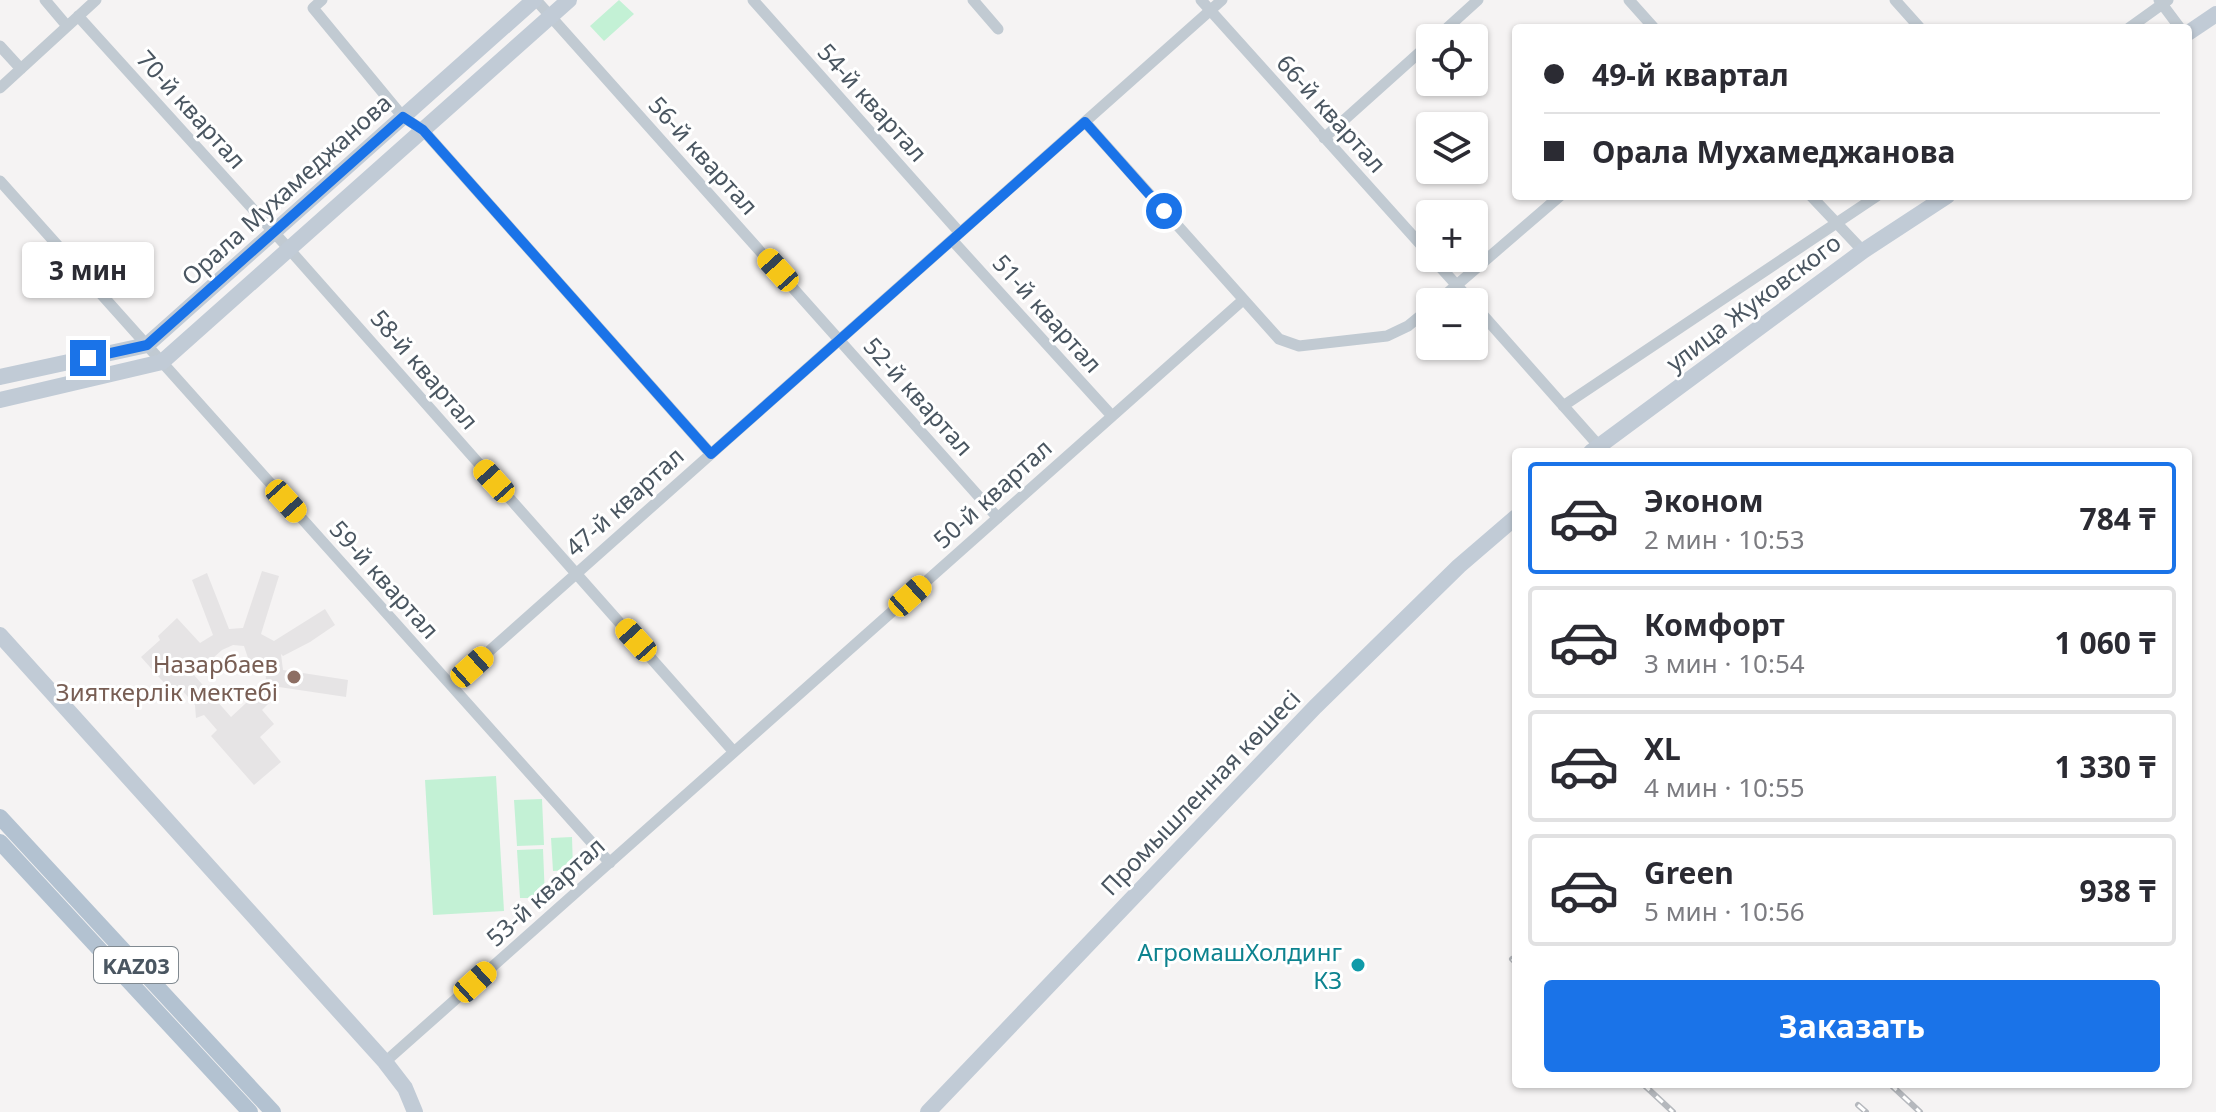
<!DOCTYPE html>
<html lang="ru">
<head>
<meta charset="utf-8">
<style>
	:root { --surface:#fff; --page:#f2f2f3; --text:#2b2b33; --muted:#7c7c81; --line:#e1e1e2; --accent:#1a73e8 }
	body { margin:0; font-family:"Noto Sans",sans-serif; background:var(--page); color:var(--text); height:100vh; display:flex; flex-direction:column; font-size:30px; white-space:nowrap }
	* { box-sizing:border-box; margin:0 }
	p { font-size:26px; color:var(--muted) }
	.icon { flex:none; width:44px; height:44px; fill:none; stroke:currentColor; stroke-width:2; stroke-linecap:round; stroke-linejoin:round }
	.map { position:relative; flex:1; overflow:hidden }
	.drawer { position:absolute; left:1512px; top:448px; width:680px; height:640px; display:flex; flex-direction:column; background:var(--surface); border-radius:8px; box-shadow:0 2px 6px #0004 }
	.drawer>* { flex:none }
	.guide { position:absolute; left:1512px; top:24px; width:680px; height:176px; border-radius:8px; box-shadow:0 2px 6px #0004; display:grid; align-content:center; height:176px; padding:0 32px; background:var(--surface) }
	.fabs { position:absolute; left:1416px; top:24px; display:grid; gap:16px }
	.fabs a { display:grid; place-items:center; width:72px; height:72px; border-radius:8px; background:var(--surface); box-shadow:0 2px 6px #0004; font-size:40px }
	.end { position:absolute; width:36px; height:36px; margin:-18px; border:10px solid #1a73e8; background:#fff; box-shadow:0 0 0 4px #fff }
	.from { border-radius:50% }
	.bubble { position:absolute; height:56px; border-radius:8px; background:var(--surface); box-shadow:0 2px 6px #0004; font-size:26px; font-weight:700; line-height:56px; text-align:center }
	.car { position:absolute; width:24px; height:48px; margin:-24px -12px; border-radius:10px; box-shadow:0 0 6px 2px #0007; background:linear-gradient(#f5c518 24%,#345 0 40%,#f5c518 0 76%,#345 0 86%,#f5c518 0) }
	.guide b { display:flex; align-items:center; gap:28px; height:76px; font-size:30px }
	.guide b+b { border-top:2px solid var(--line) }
	.guide i { width:20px; height:20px; background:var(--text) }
	ul { padding:14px 0 0; list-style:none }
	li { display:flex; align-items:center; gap:24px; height:112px; margin:0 16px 12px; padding:0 16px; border:4px solid var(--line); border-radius:8px }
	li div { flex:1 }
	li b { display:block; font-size:30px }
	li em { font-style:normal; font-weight:700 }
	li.selected { border-color:var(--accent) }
	li>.icon { width:72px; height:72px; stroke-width:1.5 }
	.action { display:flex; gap:16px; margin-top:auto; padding:16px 32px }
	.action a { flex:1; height:92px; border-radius:8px; background:var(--accent); color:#fff; font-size:32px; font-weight:700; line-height:92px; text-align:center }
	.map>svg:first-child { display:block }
</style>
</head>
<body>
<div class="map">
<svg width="2216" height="1112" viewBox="0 0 2216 1112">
	<rect width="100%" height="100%" fill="#f5f3f3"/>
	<!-- education -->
	<path fill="#e6e4e5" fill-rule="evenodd" d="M 262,571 L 279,576 L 261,634 L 274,641 L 325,609 L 335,625 L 310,642 L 283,656 L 281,654 L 283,670 L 348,680 L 346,697 L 279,687 L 274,698 L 262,710 L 274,724 L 260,737 L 281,762 L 254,785 L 211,736 L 217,730 L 204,715 L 196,718 L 195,705 L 181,689 L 174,694 L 141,657 L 160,640 L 158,636 L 177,618 L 200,643 L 213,635 L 192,580 L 207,573 L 229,629 L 243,628 ZM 233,645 L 244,646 L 249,661 L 265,673 L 266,678 L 261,689 L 231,717 L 194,675 L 222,650 Z"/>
	<!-- green -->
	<path fill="#c3f1d5" d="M 619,0 L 634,14 L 604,41 L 590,26 Z
		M 496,776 L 504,911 L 433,915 L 425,780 Z
		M 542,799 L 544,845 L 517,846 L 514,800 Z
		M 572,837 L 573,870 L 553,871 L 551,838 Z
		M 543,849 L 545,898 L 520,898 L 517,850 Z"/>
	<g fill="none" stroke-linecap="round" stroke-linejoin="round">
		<!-- street -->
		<path stroke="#c1cad2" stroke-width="11" d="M 45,0 L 67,26
			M 322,0 L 313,8 L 403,117 L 423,130 L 711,454
			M 536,0 L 998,518
			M 753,0 L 960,233
			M 973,0 L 998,29
			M 1201,0 L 1430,255
			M 1629,0 L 1654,28
			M 1895,0 L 1920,28
			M 2159,0 L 2180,28
			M 78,16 L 289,249 L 734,752
			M 2129,28 L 2168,0
			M 1436,38 L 1478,0
			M 0,46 L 21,69
			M 0,88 L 96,0
			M 1085,122 L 1279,339 L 1299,346 L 1387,336 L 1408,326 L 1430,308
			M 1324,138 L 1430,43
			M 0,181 L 610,863
			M 1811,196 L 1863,251
			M 952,240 L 1112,416
			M 1432,258 L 1472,302
			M 1437,302 L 1560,196
			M 1474,305 L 1599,446
			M 1563,406 L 1877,196
			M 451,685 L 1222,0
			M 385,1062 L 1243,300"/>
		<!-- secondary -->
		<path stroke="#c1cbd6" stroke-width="16" d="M 2188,33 L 2216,14
			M 0,377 L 147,345 L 534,0
			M 0,400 L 162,362 L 569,0
			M 1591,452 L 1863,251 L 1947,196
			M 0,635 L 385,1062 L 405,1088 L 415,1112
			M 928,1112 L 1315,707 L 1459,566 L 1516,517"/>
		<!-- primary -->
		<path stroke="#b3c2d1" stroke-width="16" d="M 0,817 L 273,1112
			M 0,842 L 250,1112"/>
		<defs>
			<path id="rail" d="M 1512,959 L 1516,963
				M 1643,1084 L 1673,1112
				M 1890,1084 L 1920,1112
				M 1858,1105 L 1866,1112"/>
		</defs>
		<!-- rail casing -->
		<use href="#rail" stroke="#b5b8bd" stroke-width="6"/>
		<!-- rail -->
		<use href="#rail" stroke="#fff" stroke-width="3" stroke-dasharray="9" stroke-linecap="butt"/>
	</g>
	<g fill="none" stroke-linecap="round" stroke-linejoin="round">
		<!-- route -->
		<path stroke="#1a73e8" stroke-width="10" d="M 88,358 L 147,345 L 403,117 L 423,130 L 711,454 L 1085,122 L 1164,211"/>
	</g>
	<!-- markers -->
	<circle fill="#8d6e63" stroke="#fff" stroke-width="3" cx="294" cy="677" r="8"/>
	<circle fill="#0f9aa8" stroke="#fff" stroke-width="3" cx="1358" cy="965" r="8"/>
	<g text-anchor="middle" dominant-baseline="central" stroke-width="6" stroke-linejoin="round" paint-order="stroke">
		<!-- shield labels -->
		<rect fill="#fff" stroke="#808990" stroke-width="2" x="94" y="947" width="84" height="36" rx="6"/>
		<g font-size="22" font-weight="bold" fill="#4a5661">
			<text x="136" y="965">KАZ03</text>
		</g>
		<!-- street labels -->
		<g font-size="24" fill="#4a5661" stroke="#fff">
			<text transform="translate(873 102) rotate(48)">54-й квартал</text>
			<text transform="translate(192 109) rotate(48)">70-й квартал</text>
			<text transform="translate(1332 113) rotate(48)">66-й квартал</text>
			<text transform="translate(704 155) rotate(48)">56-й квартал</text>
			<text transform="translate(286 189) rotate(-42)">Орала Мухамеджанова</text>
			<text transform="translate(1753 302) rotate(-37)">улица Жуковского</text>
			<text transform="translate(1048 313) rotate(48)">51-й квартал</text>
			<text transform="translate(425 369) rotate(49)">58-й квартал</text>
			<text transform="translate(919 396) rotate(48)">52-й квартал</text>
			<text transform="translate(992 493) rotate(-42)">50-й квартал</text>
			<text transform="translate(624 501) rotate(-42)">47-й квартал</text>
			<text transform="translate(385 579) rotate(48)">59-й квартал</text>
			<text transform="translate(1200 792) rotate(-46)">Промышленная көшесі</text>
			<text transform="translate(545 891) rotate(-42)">53-й квартал</text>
		</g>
		<!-- education labels -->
		<g font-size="24" fill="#785e54" stroke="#fff" text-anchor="end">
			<text x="278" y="663">Назарбаев<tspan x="278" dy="28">Зияткерлік мектебі</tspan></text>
		</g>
		<!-- culture labels -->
		<g font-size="24" fill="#0d838f" stroke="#fff" text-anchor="end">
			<text x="1342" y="951">АгромашХолдинг<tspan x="1342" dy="28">КЗ</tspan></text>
		</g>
	</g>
</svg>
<div class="fabs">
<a><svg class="icon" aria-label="locate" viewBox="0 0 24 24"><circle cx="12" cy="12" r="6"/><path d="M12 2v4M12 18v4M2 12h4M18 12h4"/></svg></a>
<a><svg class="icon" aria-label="layers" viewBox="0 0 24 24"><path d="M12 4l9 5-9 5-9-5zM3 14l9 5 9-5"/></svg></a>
<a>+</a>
<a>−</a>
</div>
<i class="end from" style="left:1164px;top:211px"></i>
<i class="end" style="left:88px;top:358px"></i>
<div class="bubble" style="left:22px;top:242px;width:132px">3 мин</div>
<i class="car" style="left:778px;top:270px;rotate:318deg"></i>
<i class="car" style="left:494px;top:481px;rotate:318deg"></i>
<i class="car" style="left:286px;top:501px;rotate:138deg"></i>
<i class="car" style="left:910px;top:596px;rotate:48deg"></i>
<i class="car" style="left:636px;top:640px;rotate:318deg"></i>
<i class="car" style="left:472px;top:667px;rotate:48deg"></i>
<i class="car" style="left:475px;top:982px;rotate:48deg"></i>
<div class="guide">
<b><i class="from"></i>49-й квартал</b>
<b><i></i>Орала Мухамеджанова</b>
</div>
<section class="drawer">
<ul>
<li class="selected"><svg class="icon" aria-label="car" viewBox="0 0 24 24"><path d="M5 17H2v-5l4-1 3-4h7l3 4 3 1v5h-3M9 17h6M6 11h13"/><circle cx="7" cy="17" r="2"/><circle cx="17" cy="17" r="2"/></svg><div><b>Эконом</b><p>2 мин · 10:53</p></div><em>784 ₸</em></li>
<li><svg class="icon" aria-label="car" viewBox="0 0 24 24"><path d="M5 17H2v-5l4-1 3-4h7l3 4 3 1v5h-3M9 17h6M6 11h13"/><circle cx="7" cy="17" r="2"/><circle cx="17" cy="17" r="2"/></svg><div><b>Комфорт</b><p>3 мин · 10:54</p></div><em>1 060 ₸</em></li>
<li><svg class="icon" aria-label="car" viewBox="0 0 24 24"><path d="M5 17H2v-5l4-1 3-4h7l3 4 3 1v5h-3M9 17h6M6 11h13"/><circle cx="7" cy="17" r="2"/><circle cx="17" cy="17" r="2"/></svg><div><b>XL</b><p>4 мин · 10:55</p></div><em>1 330 ₸</em></li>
<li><svg class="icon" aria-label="car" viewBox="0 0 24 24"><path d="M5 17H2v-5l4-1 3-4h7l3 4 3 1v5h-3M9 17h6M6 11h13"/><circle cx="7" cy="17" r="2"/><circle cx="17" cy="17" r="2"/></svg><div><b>Green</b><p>5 мин · 10:56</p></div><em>938 ₸</em></li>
</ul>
<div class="action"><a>Заказать</a></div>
</section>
</div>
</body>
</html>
